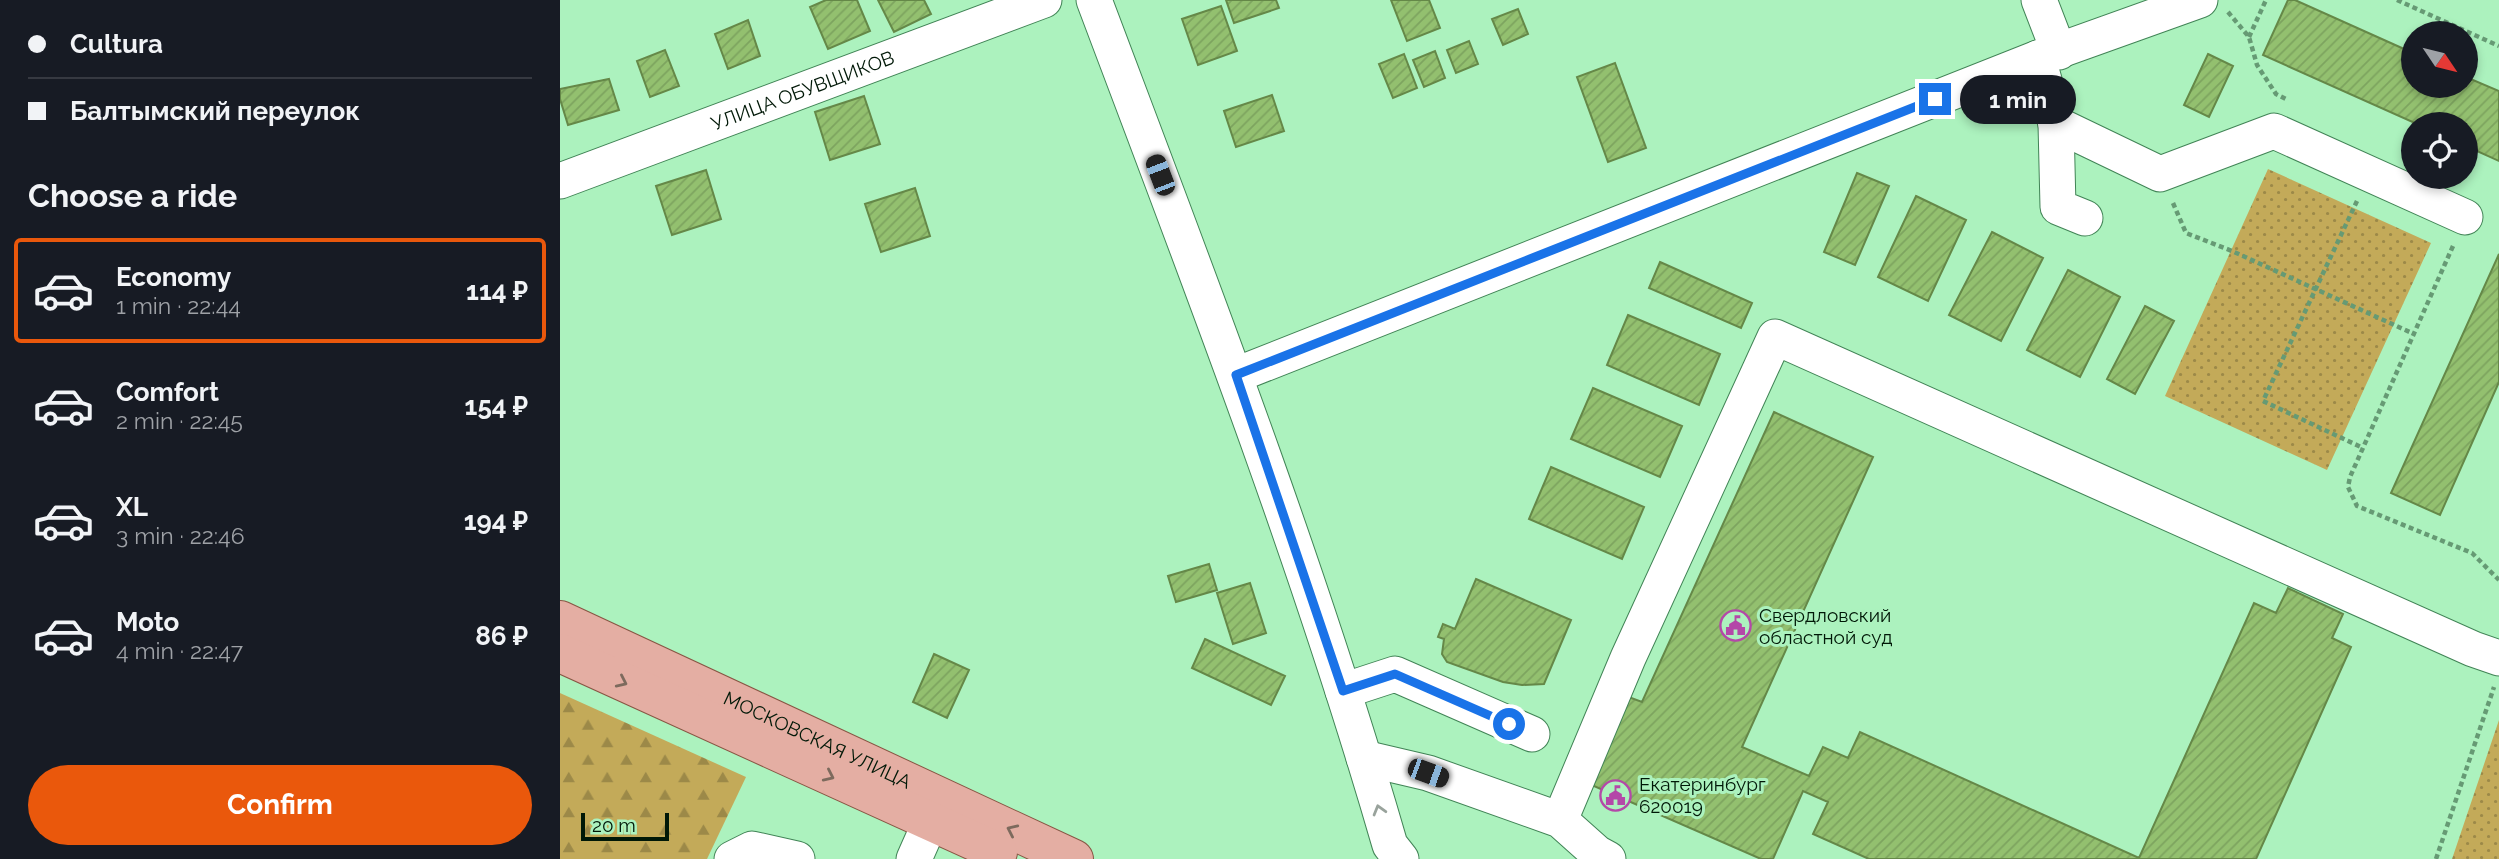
<!DOCTYPE html>
<html lang="en">
<head>
<meta charset="utf-8">
<style>
	:root { --surface:#171b24; --page:#242831; --text:#f1f3f6; --muted:#9ea1a6; --line:#363941; --accent:#ea580c }
	body { margin:0; font-family:Raleway,sans-serif; background:var(--page); color:var(--text); height:100vh; display:flex; flex-direction:column; font-size:26px; white-space:nowrap }
	* { box-sizing:border-box; margin:0 }
	p { font-size:23px; color:var(--muted) }
	.icon { flex:none; width:38px; height:38px; fill:none; stroke:currentColor; stroke-width:2; stroke-linecap:round; stroke-linejoin:round }
	.map { position:relative; flex:1; overflow:hidden }
	.sheet { display:flex; flex-direction:column; background:var(--surface); width:560px }
	.sheet>* { flex:none }
	.guide { display:grid; align-content:center; height:154px; padding:0 28px; background:var(--surface) }
	.needle { width:46px; rotate:125deg }
	.tools { position:absolute; left:1841px; top:21px; display:grid; gap:14px }
	.tools a { display:grid; place-items:center; width:77px; height:77px; border-radius:50%; background:var(--surface); box-shadow:0 4px 10px #0003; font-size:35px }
	.scale { position:absolute; left:21px; bottom:18px; width:88px; box-sizing:border-box; padding-left:7px; border:4px solid #001807; border-top:0; font-size:19px; line-height:24px; white-space:nowrap; color:#001807; -webkit-text-stroke:5px #acf2be; paint-order:stroke }
	.end { position:absolute; width:32px; height:32px; margin:-16px; border:9px solid #1a73e8; background:#fff; box-shadow:0 0 0 4px #fff }
	.from { border-radius:50% }
	.bubble { position:absolute; height:49px; border-radius:24px; background:var(--surface); box-shadow:0 4px 10px #0003; font-size:23px; font-weight:700; line-height:49px; text-align:center }
	.car { position:absolute; width:21px; height:42px; margin:-21px -10px; border-radius:9px; box-shadow:0 0 5px 2px #0007; background:linear-gradient(#222 24%,#8ab4d8 0 40%,#222 0 76%,#8ab4d8 0 86%,#222 0) }
	.guide b { display:flex; align-items:center; gap:24px; height:66px; font-size:26px }
	.guide b+b { border-top:2px solid var(--line) }
	.guide i { width:18px; height:18px; background:var(--text) }
	ul { padding:0; list-style:none }
	li { display:flex; align-items:center; gap:21px; height:105px; margin:0 14px 10px; padding:0 14px; border:4px solid transparent; border-radius:7px }
	li div { flex:1 }
	li b { display:block; font-size:26px }
	li em { font-style:normal; font-weight:700 }
	li.on { border-color:var(--accent) }
	li>.icon { width:63px; height:63px; stroke-width:1.5 }
	h2 { padding:0 28px; font-size:32px; line-height:84px }
	.primary-button { display:flex; gap:14px; margin-top:auto; padding:14px 28px }
	.primary-button a { flex:1; height:80px; border-radius:42px; background:var(--accent); color:#fff; font-size:28px; font-weight:700; line-height:80px; text-align:center }
	main { display:flex; flex:1; min-height:0 }
	.map>svg:first-child { display:block }
</style>
</head>
<body>
<main>
<section class="sheet">
<div class="guide">
<b><i class="from"></i>Cultura</b>
<b><i></i>Балтымский переулок</b>
</div>
<h2>Choose a ride</h2>
<ul>
<li class="on"><svg class="icon" aria-label="car" viewBox="0 0 24 24"><path d="M5 17H2v-5l4-1 3-4h7l3 4 3 1v5h-3M9 17h6M6 11h13"/><circle cx="7" cy="17" r="2"/><circle cx="17" cy="17" r="2"/></svg><div><b>Economy</b><p>1 min · 22:44</p></div><em>114 ₽</em></li>
<li><svg class="icon" aria-label="car" viewBox="0 0 24 24"><path d="M5 17H2v-5l4-1 3-4h7l3 4 3 1v5h-3M9 17h6M6 11h13"/><circle cx="7" cy="17" r="2"/><circle cx="17" cy="17" r="2"/></svg><div><b>Comfort</b><p>2 min · 22:45</p></div><em>154 ₽</em></li>
<li><svg class="icon" aria-label="car" viewBox="0 0 24 24"><path d="M5 17H2v-5l4-1 3-4h7l3 4 3 1v5h-3M9 17h6M6 11h13"/><circle cx="7" cy="17" r="2"/><circle cx="17" cy="17" r="2"/></svg><div><b>XL</b><p>3 min · 22:46</p></div><em>194 ₽</em></li>
<li><svg class="icon" aria-label="car" viewBox="0 0 24 24"><path d="M5 17H2v-5l4-1 3-4h7l3 4 3 1v5h-3M9 17h6M6 11h13"/><circle cx="7" cy="17" r="2"/><circle cx="17" cy="17" r="2"/></svg><div><b>Moto</b><p>4 min · 22:47</p></div><em>86 ₽</em></li>
</ul>
<div class="primary-button"><a>Confirm</a></div>
</section>
<div class="map">
<svg width="1939" height="859" viewBox="0 0 1939 859">
	<defs>
		<pattern id="grass-dots" width="8" height="8" patternUnits="userSpaceOnUse" patternTransform="scale(1.75)"><rect width="8" height="8" fill="#c3aa59"/><path d="M2 2h.1M6 6h.1" fill="none" stroke="#9c8948" stroke-width="1.8" stroke-linecap="round"/></pattern>
		<pattern id="forest-firs" width="22" height="20" patternUnits="userSpaceOnUse" patternTransform="scale(1.75)"><rect width="22" height="20" fill="#c3aa59"/><path d="M5 1l3.5 6h-7zM16 11l3.5 6h-7z" fill="#9c8948"/></pattern>
		<pattern id="building-hatch" width="6" height="6" patternUnits="userSpaceOnUse" patternTransform="scale(1.75)"><rect width="6" height="6" fill="#93c06f"/><path d="M-1 1l2-2M0 6l6-6M5 7l2-2" fill="none" stroke="#7da45f"/></pattern>
	</defs>
	<rect width="100%" height="100%" fill="#acf2be"/>
	<!-- grass -->
	<path fill="url(#grass-dots)" d="M 1708,169 L 1871,243 L 1767,470 L 1605,396 Z
		M 1939,720 L 1939,859 L 1892,859 Z"/>
	<!-- forest -->
	<path fill="url(#forest-firs)" d="M 0,693 L 186,777 L 147,859 L 0,859 Z"/>
	<!-- building -->
	<path fill="url(#building-hatch)" stroke="#658848" stroke-width="2" d="M 266,0 L 297,0 L 310,31 L 268,49 L 250,7 Z
		M 318,0 L 364,0 L 371,14 L 334,32 Z
		M 666,0 L 716,0 L 719,8 L 674,23 Z
		M 831,0 L 869,0 L 880,28 L 847,41 Z
		M 1728,0 L 1735,0 L 1853,53 L 1853,86 L 1906,86 L 1906,77 L 1939,91 L 1939,161 L 1906,146 L 1906,124 L 1857,124 L 1703,55 Z
		M 661,6 L 677,51 L 638,65 L 622,19 Z
		M 958,9 L 968,34 L 943,45 L 932,19 Z
		M 188,20 L 200,56 L 168,69 L 155,34 Z
		M 909,41 L 918,64 L 896,73 L 887,50 Z
		M 105,50 L 119,86 L 90,97 L 77,61 Z
		M 875,51 L 885,78 L 864,87 L 853,60 Z
		M 844,54 L 857,88 L 833,98 L 819,64 Z
		M 1648,54 L 1673,66 L 1649,117 L 1624,105 Z
		M 1055,63 L 1086,148 L 1048,162 L 1017,77 Z
		M 49,79 L 59,110 L 8,125 L 0,99 L 0,89 Z
		M 712,95 L 724,131 L 676,147 L 664,111 Z
		M 304,96 L 320,144 L 270,160 L 255,112 Z
		M 146,170 L 161,219 L 112,235 L 96,186 Z
		M 1297,173 L 1329,186 L 1295,265 L 1264,252 Z
		M 355,188 L 370,236 L 321,252 L 305,204 Z
		M 1356,196 L 1406,220 L 1368,301 L 1318,277 Z
		M 1432,232 L 1483,258 L 1441,341 L 1389,315 Z
		M 1939,254 L 1939,382 L 1880,515 L 1831,493 Z
		M 1100,262 L 1192,303 L 1181,328 L 1089,288 Z
		M 1508,270 L 1560,297 L 1520,377 L 1467,350 Z
		M 1585,306 L 1614,321 L 1575,394 L 1547,379 Z
		M 1068,315 L 1160,354 L 1139,405 L 1047,365 Z
		M 1033,388 L 1122,426 L 1100,477 L 1011,439 Z
		M 1214,412 L 1313,457 L 1182,747 L 1249,776 L 1263,747 L 1288,758 L 1300,732 L 1579,858 L 1694,603 L 1716,613 L 1728,588 L 1783,614 L 1772,638 L 1791,647 L 1696,859 L 1309,859 L 1253,834 L 1268,802 L 1243,791 L 1213,859 L 1201,859 L 1027,783 L 1066,696 L 1082,702 Z
		M 991,467 L 1084,507 L 1062,559 L 969,519 Z
		M 649,564 L 657,590 L 616,602 L 608,576 Z
		M 916,579 L 1011,620 L 984,684 L 962,685 L 943,682 L 887,662 L 882,654 L 884,639 L 878,637 L 883,624 L 895,629 Z
		M 690,583 L 706,633 L 673,644 L 657,593 Z
		M 645,639 L 725,676 L 711,705 L 632,668 Z
		M 374,654 L 409,670 L 387,718 L 353,702 Z"/>
	<g fill="none" stroke-linecap="round" stroke-linejoin="round">
		<defs>
			<g id="minor">
				<path d="M 534,0 C 639,279 747,558 830,845 L 841,859"/>
				<path d="M 1479,0 L 1499,52"/>
				<path d="M 1478,58 L 1496,124 L 1600,174 L 1714,131 L 1905,217"/>
				<path d="M 1496,124 L 1498,207 L 1525,218"/>
				<path id="s1" d="M 0,181 L 484,0"/>
				<path d="M 676,375 L 1478,58 L 1640,0"/>
				<path d="M 783,691 L 835,674 L 972,734"/>
				<path d="M 804,758 L 868,773 L 1000,820 L 1037,853 L 1048,859"/>
				<path d="M 1000,820 L 1068,658 L 1215,337 L 1913,649 L 1939,658"/>
				<path d="M 172,859 L 192,849 L 237,859"/>
				<path d="M 354,859 L 381,798"/>
			</g>
			<g id="major">
				<path id="s2" d="M 0,620 L 514,859"/>
				<path d="M 0,653 L 438,852"/>
			</g>
		</defs>
		<!-- minor casing -->
		<use href="#minor" stroke="#418456" stroke-width="37"/>
		<!-- major casing -->
		<use href="#major" stroke="#885644" stroke-width="40"/>
		<!-- path -->
		<path stroke="#669a74" stroke-width="4.5" stroke-dasharray="5 3.5" stroke-linecap="butt" d="M 1837,0 L 1939,46
			M 1668,12 L 1689,37 L 1697,65 L 1716,94 L 1728,100
			M 1689,37 L 1706,0
			M 1797,201 L 1703,401 L 1803,448
			M 1613,203 L 1626,233 L 1672,251 L 1854,334
			M 1893,246 L 1790,477 L 1788,487 L 1797,506 L 1912,553 L 1939,580
			M 1876,859 L 1934,687"/>
		<!-- minor -->
		<use href="#minor" stroke="#fff" stroke-width="35"/>
		<!-- major -->
		<use href="#major" stroke="#e4aea3" stroke-width="38"/>
	</g>
	<!-- one-way arrows -->
	<defs><path id="oneway-chevron" d="M-2-3.5L2.5 0L-2 3.5" fill="none" stroke-width="1.6" stroke-linecap="round" stroke-linejoin="round" transform="scale(1.75)"/></defs>
	<g stroke="#7d6a5d">
		<use href="#oneway-chevron" transform="translate(62 682) rotate(25)"/>
		<use href="#oneway-chevron" transform="translate(269 776) rotate(25)"/>
		<use href="#oneway-chevron" transform="translate(452 830) rotate(-155)"/>
	</g>
	<use stroke="#99a39c" href="#oneway-chevron" transform="translate(819 810) rotate(-106)"/>
	<g fill="none" stroke-linecap="round" stroke-linejoin="round">
		<!-- route -->
		<path stroke="#1a73e8" stroke-width="9" d="M 949,724 L 835,674 L 783,691 L 676,375 L 1375,99"/>
	</g>
	<!-- icons -->
	<defs>
		<symbol id="civic-ring" viewBox="-11 -11 22 22"><circle r="9.5" fill="#acf2be" stroke="#b448a8" stroke-width="1.5"/><path d="M-.6-6.5H3V-4.5H.6V-3L4-1V1h2V6H-6V1h2V-1L-.6-3ZM-1.2 2.5V6h2.4V2.5Z" fill="#b448a8"/></symbol>
	</defs>
	<g fill-rule="evenodd">
		<use href="#civic-ring" x="1158" y="608" width="35" height="35"/>
		<use href="#civic-ring" x="1038" y="778" width="35" height="35"/>
	</g>
	<g text-anchor="middle" dominant-baseline="central" stroke-width="6" stroke-linejoin="round" paint-order="stroke">
		<!-- street labels -->
		<g font-size="19" fill="#001807" stroke="#acf2be">
			<text stroke="none"><textPath href="#s1" startOffset="259">УЛИЦА ОБУВЩИКОВ</textPath></text>
			<text stroke="none"><textPath href="#s2" startOffset="284">МОСКОВСКАЯ УЛИЦА</textPath></text>
		</g>
		<!-- poi labels -->
		<g font-size="19" fill="#001807" stroke="#acf2be" text-anchor="start">
			<text x="1199" y="615">Свердловский<tspan x="1199" dy="22">областной суд</tspan></text>
			<text x="1079" y="784">Екатеринбург<tspan x="1079" dy="22">620019</tspan></text>
		</g>
	</g>
</svg>
<div class="tools">
<a><svg class="needle" viewBox="-14 -14 28 28"><path d="M0-13l5 13h-10z" fill="#e53935"/><path d="M0 13l5-13h-10z" fill="#9ea1a6"/></svg></a>
<a><svg class="icon" aria-label="locate" viewBox="0 0 24 24"><circle cx="12" cy="12" r="6"/><path d="M12 2v4M12 18v4M2 12h4M18 12h4"/></svg></a>
</div>
<div class="scale">20 m</div>
<i class="end from" style="left:949px;top:724px"></i>
<i class="end" style="left:1375px;top:99px"></i>
<div class="bubble" style="left:1400px;top:75px;width:116px">1 min</div>
<i class="car" style="left:600px;top:175px;rotate:339deg"></i>
<i class="car" style="left:868px;top:773px;rotate:110deg"></i>
</div>
</main>
</body>
</html>
